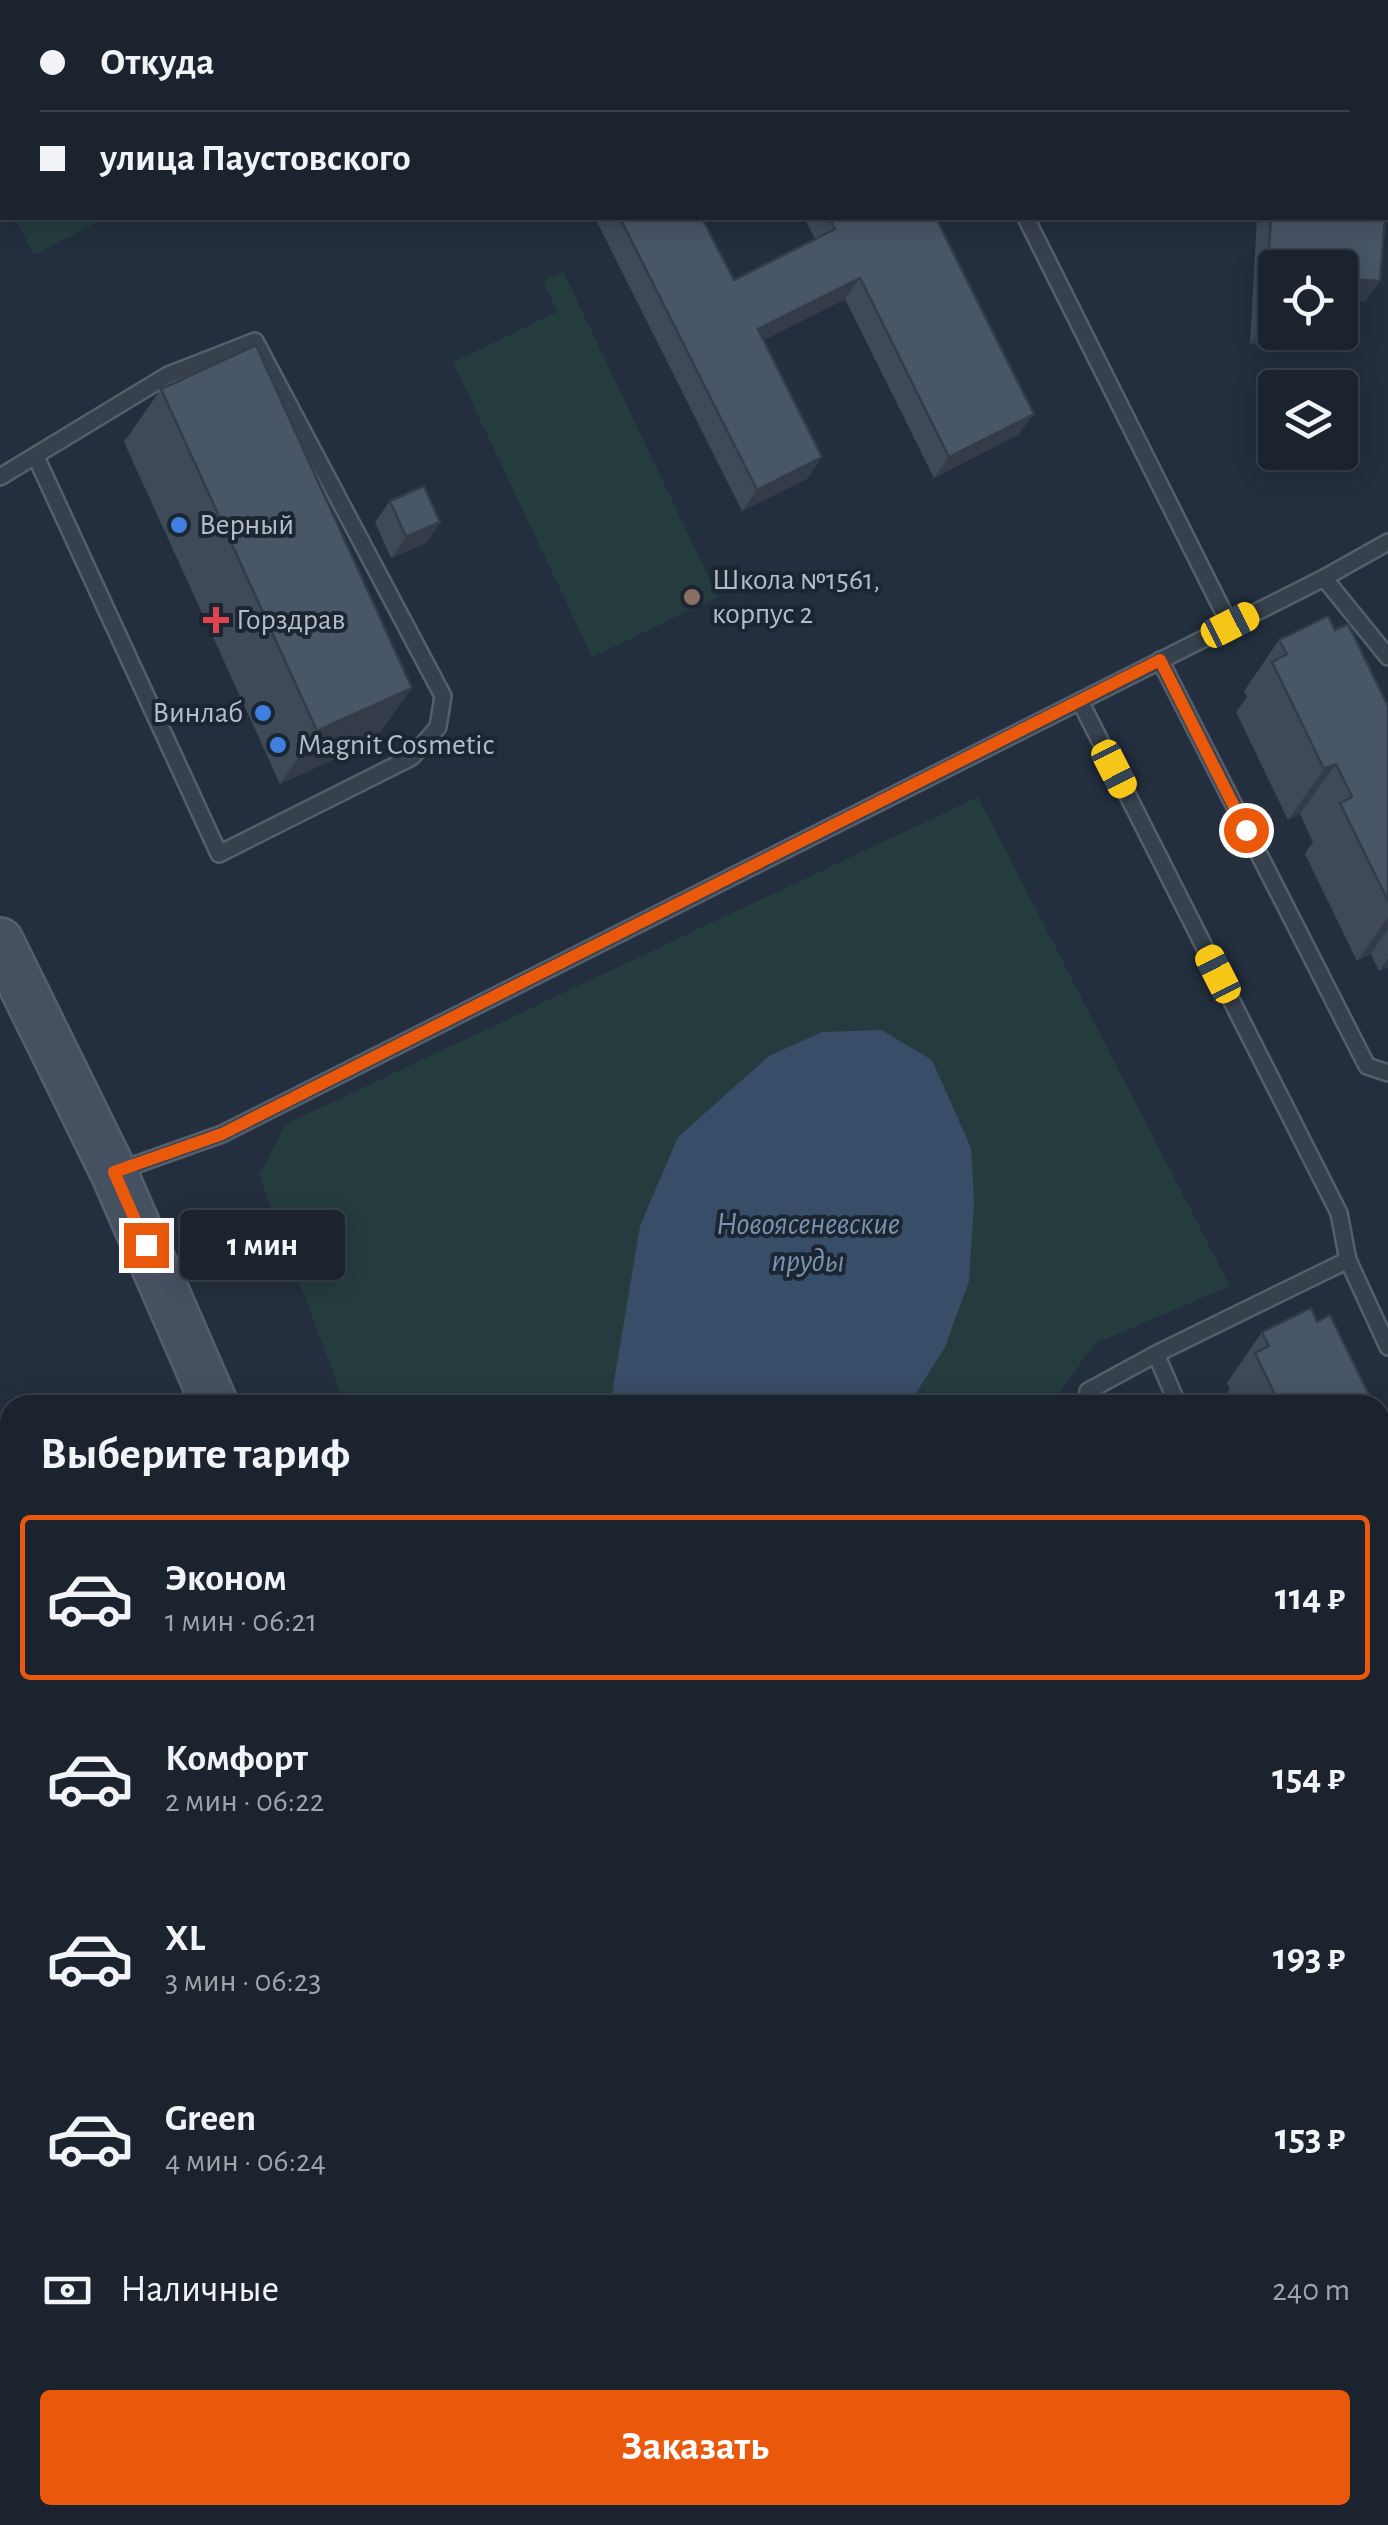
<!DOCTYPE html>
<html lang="ru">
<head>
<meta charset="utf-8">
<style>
	:root { --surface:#1a232e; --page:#272f3a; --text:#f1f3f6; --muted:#9fa4aa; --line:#38404a; --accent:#ea580c }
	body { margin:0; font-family:"Alegreya Sans",sans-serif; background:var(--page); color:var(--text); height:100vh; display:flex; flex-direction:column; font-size:38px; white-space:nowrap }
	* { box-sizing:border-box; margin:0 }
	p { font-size:32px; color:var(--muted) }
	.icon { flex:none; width:55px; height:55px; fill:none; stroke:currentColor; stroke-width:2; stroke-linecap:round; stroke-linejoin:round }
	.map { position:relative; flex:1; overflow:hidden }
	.panel { position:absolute; left:0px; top:1395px; width:1390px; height:1130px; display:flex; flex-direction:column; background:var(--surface); border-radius:30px 30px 0 0; box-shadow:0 5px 25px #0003,0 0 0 2px var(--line) }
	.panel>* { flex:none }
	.guide { position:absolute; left:0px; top:0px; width:1390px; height:220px; box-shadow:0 5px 25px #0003,0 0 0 2px var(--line); display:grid; align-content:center; height:220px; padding:0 40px; background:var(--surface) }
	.fabs { position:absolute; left:1258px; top:250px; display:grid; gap:20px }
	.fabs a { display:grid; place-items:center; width:100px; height:100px; border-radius:10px; background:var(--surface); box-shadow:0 5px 25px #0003,0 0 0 2px var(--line); font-size:50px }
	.end { position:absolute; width:45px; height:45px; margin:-22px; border:12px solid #ea580c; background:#fff; box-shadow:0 0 0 5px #fff }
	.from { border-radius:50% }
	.bubble { position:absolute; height:70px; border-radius:10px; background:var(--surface); box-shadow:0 5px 25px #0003,0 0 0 2px var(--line); font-size:32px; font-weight:700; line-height:70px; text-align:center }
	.car { position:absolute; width:30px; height:60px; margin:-30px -15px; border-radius:12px; box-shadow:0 0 8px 2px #0007; background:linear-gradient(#f5c518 24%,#345 0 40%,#f5c518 0 76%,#345 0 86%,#f5c518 0) }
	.guide b { display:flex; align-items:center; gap:35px; height:95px; font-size:38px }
	.guide b+b { border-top:2px solid var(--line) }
	.guide i { width:25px; height:25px; background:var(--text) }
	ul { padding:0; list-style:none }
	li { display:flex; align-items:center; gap:30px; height:165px; margin:0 20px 15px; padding:0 20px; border:5px solid transparent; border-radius:10px }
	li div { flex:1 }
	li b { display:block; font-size:38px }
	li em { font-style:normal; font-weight:700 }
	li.current { border-color:var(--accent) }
	li>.icon { width:90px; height:90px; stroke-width:1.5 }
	h2 { padding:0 40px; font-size:45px; line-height:120px }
	.pay { display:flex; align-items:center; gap:25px; height:110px; padding:0 40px; font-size:38px }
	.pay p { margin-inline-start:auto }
	.action { display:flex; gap:20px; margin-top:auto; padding:20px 40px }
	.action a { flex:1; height:115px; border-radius:10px; background:var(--accent); color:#fff; font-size:40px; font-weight:700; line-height:115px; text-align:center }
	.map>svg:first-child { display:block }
</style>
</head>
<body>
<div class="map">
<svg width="1388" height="2525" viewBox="0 0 1388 2525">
	<rect width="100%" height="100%" fill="#232f3e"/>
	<!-- green -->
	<path fill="#253c3f" d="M 15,218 L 106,218 L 34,255 Z
		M 563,271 L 718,597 L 592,657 L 453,362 L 557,312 L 543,281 Z
		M 978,797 L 1230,1286 L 1094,1344 L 1059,1394 L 1064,1405 L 345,1405 L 259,1175 L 286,1124 Z
		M 98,2515 L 277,2515 L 279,2525 L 176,2525 L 161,2519 L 143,2525 L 103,2525 Z
		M 474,2515 L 1279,2515 L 1284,2525 L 474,2525 Z"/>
	<!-- water -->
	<path fill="#384d67" d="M 881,1030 L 932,1060 L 971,1148 L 974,1201 L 969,1281 L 945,1347 L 916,1393 L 899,1405 L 610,1405 L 640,1226 L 678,1137 L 769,1056 L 822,1032 Z
		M 673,2515 L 1052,2515 L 1051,2525 L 670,2525 Z"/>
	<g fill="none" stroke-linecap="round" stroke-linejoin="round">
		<defs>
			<path id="service" d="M 172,0 L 174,2
				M 918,0 L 919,2
				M 574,2 L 580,0
				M 1026,218 L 1230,625
				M 0,477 L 168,375 L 255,341 L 443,696 L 438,727 L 412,757 L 219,854 L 36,457
				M 1324,578 L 1388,542
				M 1160,660 L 1367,1066 L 1388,1073
				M 1080,701 L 1339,1213 L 1348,1260
				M 118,1171 L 222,1134 L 1324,578 L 1388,657
				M 1156,1354 L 1178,1405
				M 1095,1405 L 1088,1391 L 1156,1354 L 1348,1260 L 1388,1347
				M 1380,1757 L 1388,1760
				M 0,1947 L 10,1967
				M 0,1998 L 10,1992
				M 1380,2002 L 1388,2019
				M 0,2115 L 6,2131 L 0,2134
				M 1380,2434 L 1388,2437
				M 1304,2515 L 1308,2525
				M 169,2525 L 170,2515"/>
			<path id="secondary" d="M 0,941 L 114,1173 L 215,1405
				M 331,2525 L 331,2515"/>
		</defs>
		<!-- service casing -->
		<use href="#service" stroke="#555f6c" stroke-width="20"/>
		<!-- secondary casing -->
		<use href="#secondary" stroke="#555f6c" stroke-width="50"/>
		<!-- service -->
		<use href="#service" stroke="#37414e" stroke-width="15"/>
		<!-- secondary -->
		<use href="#secondary" stroke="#455061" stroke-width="45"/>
	</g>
	<!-- wall -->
	<path fill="#3f4a59" d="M 211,0 L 492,0 L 487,2 L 212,2 Z
		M 1179,0 L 1388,0 L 1388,2 L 1183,2 Z
		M 595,218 L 702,218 L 734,280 L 815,239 L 804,218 L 936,218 L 1019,434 L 934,478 L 845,299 L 764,340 L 808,478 L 742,511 Z
		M 1257,218 L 1385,218 L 1365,302 L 1340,268 L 1314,349 L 1250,344 Z
		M 161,389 L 374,741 L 280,784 L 124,442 Z
		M 390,501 L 440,522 L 426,543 L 391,558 L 375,522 Z
		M 1335,630 L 1388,706 L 1388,967 L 1379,971 L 1371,954 L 1357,961 L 1305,854 L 1313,842 L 1300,814 L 1288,820 L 1236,712 L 1247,697 L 1244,691 L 1279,640 Z
		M 1317,1322 L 1374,1405 L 1219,1405 L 1230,1389 L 1227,1383 L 1262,1332 Z
		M 1380,1450 L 1386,1463 L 1388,1462 L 1388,1673 L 1384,1671 L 1380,1664 Z
		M 0,1515 L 10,1536 L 10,1925 L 0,1904 Z
		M 1388,2143 L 1388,2362 L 1380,2358 L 1380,2147 Z
		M 10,2197 L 10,2337 L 0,2316 L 0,2202 Z
		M 21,2515 L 152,2515 L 157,2525 L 26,2525 Z"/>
	<!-- shaded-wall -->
	<path fill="#333c48" d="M 261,0 L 307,0 L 305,2 L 259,2 Z
		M 431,0 L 492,0 L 487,2 L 425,2 Z
		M 860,278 L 845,299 L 744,350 L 758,329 Z
		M 1340,279 L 1380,281 L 1365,302 L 1340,301 Z
		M 1264,323 L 1275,324 L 1275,332 L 1326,332 L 1314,349 L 1250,344 Z
		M 1034,414 L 1019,434 L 934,478 L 949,457 Z
		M 822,457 L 808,478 L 742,511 L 757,490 Z
		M 440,522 L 426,543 L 391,558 L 406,537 Z
		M 412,688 L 374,741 L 280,784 L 317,731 Z
		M 1336,764 L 1300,814 L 1288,820 L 1324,769 Z
		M 1388,917 L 1388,929 L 1371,954 L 1357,961 Z
		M 1388,958 L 1388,967 L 1379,971 Z
		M 1388,1595 L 1388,1596 L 1380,1608 L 1380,1599 Z
		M 1388,1625 L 1388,1638 L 1380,1649 L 1380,1637 Z
		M 1388,2297 L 1388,2311 L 1380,2322 L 1380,2309 Z"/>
	<!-- building -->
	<path fill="#495667" stroke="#333c48" stroke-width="2.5" d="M 350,0 L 431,0 L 425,2 L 351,2 Z
		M 1224,0 L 1388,0 L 1388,182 L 1388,2 L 1227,2 Z
		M 620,218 L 702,218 L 734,280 L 835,229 L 829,218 L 936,218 L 1034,414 L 949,457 L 860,278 L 758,329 L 822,457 L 757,490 Z
		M 1271,218 L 1385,218 L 1380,281 L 1340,279 L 1340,268 L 1275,268 L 1275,324 L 1264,323 Z
		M 256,345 L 412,688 L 317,731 L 161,389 Z
		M 424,486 L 440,522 L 406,537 L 390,501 Z
		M 1328,616 L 1335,630 L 1348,624 L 1388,706 L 1388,901 L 1340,803 L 1352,797 L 1336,764 L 1324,769 L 1272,662 L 1287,654 L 1279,640 Z
		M 1311,1308 L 1317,1322 L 1330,1315 L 1374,1405 L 1280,1405 L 1255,1353 L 1269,1346 L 1262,1332 Z
		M 1380,1450 L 1386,1463 L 1388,1462 L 1388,1595 L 1380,1599 Z
		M 0,1515 L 10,1536 L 10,1874 L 0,1853 Z
		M 1388,2143 L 1388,2294 L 1380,2280 L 1380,2147 Z
		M 10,2197 L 10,2227 L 0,2207 L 0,2202 Z
		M 76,2515 L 152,2515 L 157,2525 L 81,2525 Z"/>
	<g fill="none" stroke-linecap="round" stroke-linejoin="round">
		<!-- route -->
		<path stroke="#ea580c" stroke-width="12" d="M 146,1245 L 114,1172 L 222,1134 L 1160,660 L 1246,830"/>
	</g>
	<!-- markers -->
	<g fill="#3f7fe0" stroke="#1c2633" stroke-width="4">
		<circle cx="179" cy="525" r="10"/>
		<circle cx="263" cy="713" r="10"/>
		<circle cx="278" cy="745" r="10"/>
	</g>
	<circle fill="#8d6e63" stroke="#1c2633" stroke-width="4" cx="692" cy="597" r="10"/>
	<path fill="#e0444e" stroke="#1c2633" stroke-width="4" d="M211 605h10v10h10v10h-10v10h-10v-10h-10v-10h10z"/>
	<g text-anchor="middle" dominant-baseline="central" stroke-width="8" stroke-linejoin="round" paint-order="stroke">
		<!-- poi labels -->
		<g font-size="30" fill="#b3bcc9" stroke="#1c2633" text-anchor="start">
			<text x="199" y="525">Верный</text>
			<text x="712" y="580">Школа №1561,<tspan x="712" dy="34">корпус 2</tspan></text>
			<text x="236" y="620">Горздрав</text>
			<text x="243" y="713" text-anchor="end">Винлаб</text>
			<text x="298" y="745">Magnit Cosmetic</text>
		</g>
		<!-- water labels -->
		<g font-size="32" font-style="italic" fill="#7b93b1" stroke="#1c2633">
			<text x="808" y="1224">Новоясеневские<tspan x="808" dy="37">пруды</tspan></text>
		</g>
	</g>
</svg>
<div class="fabs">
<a><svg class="icon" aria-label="locate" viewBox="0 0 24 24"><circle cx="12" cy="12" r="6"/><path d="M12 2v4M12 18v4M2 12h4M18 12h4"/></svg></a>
<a><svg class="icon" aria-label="layers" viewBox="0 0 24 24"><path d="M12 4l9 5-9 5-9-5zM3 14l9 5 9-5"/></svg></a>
</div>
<i class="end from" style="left:1246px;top:830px"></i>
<i class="end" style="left:146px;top:1245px"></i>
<div class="bubble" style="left:180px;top:1210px;width:165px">1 мин</div>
<i class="car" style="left:1230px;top:625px;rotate:63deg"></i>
<i class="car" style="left:1114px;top:769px;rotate:153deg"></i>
<i class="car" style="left:1218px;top:974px;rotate:333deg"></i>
<div class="guide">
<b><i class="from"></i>Откуда</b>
<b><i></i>улица Паустовского</b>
</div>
<section class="panel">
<h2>Выберите тариф</h2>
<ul>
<li class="current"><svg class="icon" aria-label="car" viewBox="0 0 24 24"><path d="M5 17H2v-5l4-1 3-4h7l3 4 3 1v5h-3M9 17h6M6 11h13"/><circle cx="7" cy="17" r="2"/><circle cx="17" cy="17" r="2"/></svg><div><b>Эконом</b><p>1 мин · 06:21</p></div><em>114 ₽</em></li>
<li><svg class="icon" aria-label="car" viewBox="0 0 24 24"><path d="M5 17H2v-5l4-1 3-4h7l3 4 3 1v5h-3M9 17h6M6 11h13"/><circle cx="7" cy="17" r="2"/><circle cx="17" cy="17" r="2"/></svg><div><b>Комфорт</b><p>2 мин · 06:22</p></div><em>154 ₽</em></li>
<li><svg class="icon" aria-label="car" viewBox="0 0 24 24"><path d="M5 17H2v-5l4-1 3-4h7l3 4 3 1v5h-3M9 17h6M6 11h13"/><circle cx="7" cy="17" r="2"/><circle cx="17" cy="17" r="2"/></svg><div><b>XL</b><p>3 мин · 06:23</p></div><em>193 ₽</em></li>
<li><svg class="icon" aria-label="car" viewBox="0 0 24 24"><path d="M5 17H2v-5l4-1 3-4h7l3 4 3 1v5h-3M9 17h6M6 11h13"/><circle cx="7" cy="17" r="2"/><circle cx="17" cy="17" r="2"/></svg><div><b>Green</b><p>4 мин · 06:24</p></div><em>153 ₽</em></li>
</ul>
<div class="pay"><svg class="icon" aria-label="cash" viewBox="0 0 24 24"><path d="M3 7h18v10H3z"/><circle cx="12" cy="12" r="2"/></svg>Наличные<p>240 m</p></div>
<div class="action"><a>Заказать</a></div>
</section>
</div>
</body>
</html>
